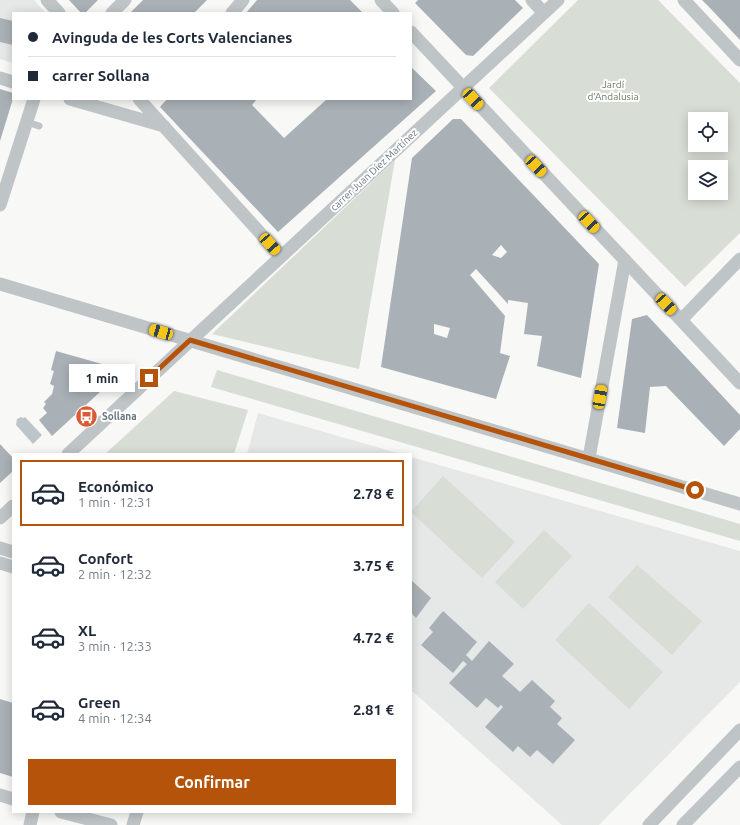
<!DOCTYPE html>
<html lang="es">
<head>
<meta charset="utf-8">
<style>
	:root { --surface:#fff; --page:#f6f6f7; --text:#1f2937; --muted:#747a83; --line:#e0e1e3; --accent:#b45309 }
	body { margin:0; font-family:Ubuntu,sans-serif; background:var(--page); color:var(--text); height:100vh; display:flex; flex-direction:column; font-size:15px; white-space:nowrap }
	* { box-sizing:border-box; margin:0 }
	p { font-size:13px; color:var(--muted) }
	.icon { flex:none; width:22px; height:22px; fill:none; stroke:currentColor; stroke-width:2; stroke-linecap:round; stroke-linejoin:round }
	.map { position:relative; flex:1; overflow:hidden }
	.sheet { position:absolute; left:12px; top:453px; width:400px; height:360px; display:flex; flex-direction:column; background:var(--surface); border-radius:0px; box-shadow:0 2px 10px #0003 }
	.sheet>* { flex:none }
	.banner { position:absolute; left:12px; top:12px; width:400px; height:88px; border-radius:0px; box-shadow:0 2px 10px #0003; display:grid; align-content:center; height:88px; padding:0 16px; background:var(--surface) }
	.tools { position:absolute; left:688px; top:112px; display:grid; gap:8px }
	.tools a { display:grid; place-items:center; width:40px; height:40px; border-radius:0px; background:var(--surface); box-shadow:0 2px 10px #0003; font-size:20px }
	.end { position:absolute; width:18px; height:18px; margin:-9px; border:5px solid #b45309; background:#fff; box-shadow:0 0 0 2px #fff }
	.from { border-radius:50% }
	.bubble { position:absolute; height:28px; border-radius:0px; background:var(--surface); box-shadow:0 2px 10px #0003; font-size:13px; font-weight:600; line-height:28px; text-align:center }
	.car { position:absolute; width:12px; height:24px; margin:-12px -6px; border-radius:5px; box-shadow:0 0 3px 1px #0007; background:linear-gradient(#f5c518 24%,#345 0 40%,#f5c518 0 76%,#345 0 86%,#f5c518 0) }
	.banner b { display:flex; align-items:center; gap:14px; height:38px; font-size:15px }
	.banner b+b { border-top:1px solid var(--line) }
	.banner i { width:10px; height:10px; background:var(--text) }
	ul { padding:7px 0 0; list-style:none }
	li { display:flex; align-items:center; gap:12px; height:66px; margin:0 8px 6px; padding:0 8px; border:2px solid transparent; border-radius:0px }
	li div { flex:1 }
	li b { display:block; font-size:15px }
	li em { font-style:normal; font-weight:600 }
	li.current { border-color:var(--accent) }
	li>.icon { width:36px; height:36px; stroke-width:1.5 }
	.button { display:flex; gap:8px; margin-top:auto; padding:8px 16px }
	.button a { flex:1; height:46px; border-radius:0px; background:var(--accent); color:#fff; font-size:16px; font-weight:600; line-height:46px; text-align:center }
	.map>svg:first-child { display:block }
</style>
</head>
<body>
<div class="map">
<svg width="740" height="825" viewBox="0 0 740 825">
	<rect width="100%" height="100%" fill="#f8f8f6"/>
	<!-- built -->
	<path fill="#e6e7e7" d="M 0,0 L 34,0 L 46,13 L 13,13 L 13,63 L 0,59 Z
		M 258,413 L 401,454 L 247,454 Z
		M 411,457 L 740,551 L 740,682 L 599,825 L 562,825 L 411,690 Z"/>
	<!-- green -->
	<path fill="#d8ddd5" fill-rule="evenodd" d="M 578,0 L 658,0 L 740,83 L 740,233 L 685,287 L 489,88 ZM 695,119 L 721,119 L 721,145 L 695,145 ZM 695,167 L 721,167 L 721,193 L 695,193 Z
		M 395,160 L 359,369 L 212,334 Z
		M 217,370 L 740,524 L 740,541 L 211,387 Z
		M 174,391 L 248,410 L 234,454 L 105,454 Z
		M 443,476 L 515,542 L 482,578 L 411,512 Z
		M 544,530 L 572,556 L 523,609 L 495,582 Z
		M 637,565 L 702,621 L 672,655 L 608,597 Z
		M 589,603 L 663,672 L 629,709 L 555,640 Z"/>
	<!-- water -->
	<path fill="#bbc5ca" d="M 21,417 L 23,418 L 25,417 L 42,435 L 33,444 L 16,425 L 17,419 Z"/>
	<!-- building -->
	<path fill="#a9b1b6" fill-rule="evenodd" d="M 69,0 L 98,0 L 85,13 L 81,13 Z
		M 143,0 L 207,0 L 194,13 L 130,13 Z
		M 257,0 L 350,0 L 363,13 L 246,13 Z
		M 418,0 L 515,0 L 523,8 L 473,56 L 466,55 L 415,3 Z
		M 702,0 L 740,0 L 740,40 L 711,9 Z
		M 0,18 L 13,21 L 13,45 L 0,42 Z
		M 411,67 L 436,91 L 278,232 L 160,107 L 167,99 L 257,99 L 252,105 L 284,138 L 327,99 L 411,99 Z
		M 0,89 L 13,93 L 13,99 L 0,141 Z
		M 453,119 L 461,119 L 599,264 L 581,378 L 537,366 L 542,336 L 524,334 L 528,303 L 508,300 L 508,304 L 476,269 L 470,275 L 505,316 L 500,353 L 510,356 L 496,399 L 381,367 L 412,158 ZM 501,245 L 507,252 L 501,258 L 492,255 ZM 434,324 L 450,328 L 447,338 L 434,334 Z
		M 647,315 L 740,415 L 740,429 L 724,446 L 666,386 L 650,387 L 645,433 L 617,428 L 632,319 Z
		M 56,351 L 109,366 L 115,376 L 112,381 L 52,436 L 39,420 L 47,413 L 43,408 L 46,404 L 44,402 L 52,394 L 54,386 L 50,384 L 54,371 L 51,370 Z
		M 0,444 L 13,458 L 13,471 L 0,483 Z
		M 411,580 L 431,598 L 416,618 L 411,613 Z
		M 443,611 L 477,642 L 466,655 L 472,661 L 489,641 L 514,664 L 502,676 L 520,692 L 532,680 L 555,701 L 550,707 L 562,718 L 557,724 L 575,740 L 553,764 L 537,750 L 530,757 L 518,746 L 513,752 L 485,727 L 503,707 L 501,705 L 498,708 L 486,698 L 477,708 L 449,683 L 467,664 L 463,661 L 453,673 L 421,645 L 433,632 L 429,628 Z
		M 0,699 L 13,703 L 13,777 L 0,773 Z"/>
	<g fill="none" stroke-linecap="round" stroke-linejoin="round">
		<!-- lane -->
		<path stroke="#bfc4c7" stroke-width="7" d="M 27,122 L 39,126"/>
		<!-- street -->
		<path stroke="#bfc4c7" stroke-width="13" d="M 47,0 L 59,13
			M 381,0 L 393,13
			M 532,0 L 544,13
			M 684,0 L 740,60
			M 112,13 L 125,0
			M 232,13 L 243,0
			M 411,32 L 740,383
			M 0,78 L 13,82
			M 70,99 L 164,126
			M 139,99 L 281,256
			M 0,205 L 34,99
			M 0,284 L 740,504
			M 681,320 L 740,259
			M 68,454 L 558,0
			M 589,458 L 625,260
			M 0,518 L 13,506
			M 0,548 L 13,552
			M 0,563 L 13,567
			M 0,795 L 13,799
			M 61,812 L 111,825
			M 30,825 L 33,812
			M 133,825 L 137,812
			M 649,825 L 740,730
			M 683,825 L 740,767"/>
	</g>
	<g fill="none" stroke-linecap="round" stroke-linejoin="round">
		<!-- route -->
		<path stroke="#b45309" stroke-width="5" d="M 149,378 L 190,340 L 695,490"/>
	</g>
	<!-- icons -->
	<defs>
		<symbol id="bus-disc" viewBox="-11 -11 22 22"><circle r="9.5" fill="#db5a33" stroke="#fff"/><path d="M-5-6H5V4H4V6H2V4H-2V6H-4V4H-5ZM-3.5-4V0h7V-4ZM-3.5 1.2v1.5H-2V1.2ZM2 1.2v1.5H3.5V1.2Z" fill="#fff"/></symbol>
	</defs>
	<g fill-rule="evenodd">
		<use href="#bus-disc" x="74" y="404" width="25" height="25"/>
	</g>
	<g text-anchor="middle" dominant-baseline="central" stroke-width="4" stroke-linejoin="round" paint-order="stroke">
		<!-- park labels -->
		<g font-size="10" fill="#677863" stroke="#fff">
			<text x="613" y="84">Jardí<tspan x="613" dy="12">d'Andalusia</tspan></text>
		</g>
		<!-- street labels -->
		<g font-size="10" fill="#65747f" stroke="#fff">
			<text transform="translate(374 170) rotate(-43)">carrer Juan Díez Martínez</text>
		</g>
		<!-- poi labels -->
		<g font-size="10" font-weight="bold" fill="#65747f" stroke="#fff" text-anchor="start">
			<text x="102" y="416">Sollana</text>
		</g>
	</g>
</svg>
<div class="tools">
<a><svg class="icon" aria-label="locate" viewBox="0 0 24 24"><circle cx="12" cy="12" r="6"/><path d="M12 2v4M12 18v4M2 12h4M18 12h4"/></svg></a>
<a><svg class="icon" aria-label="layers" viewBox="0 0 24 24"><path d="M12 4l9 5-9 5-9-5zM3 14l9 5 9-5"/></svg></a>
</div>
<i class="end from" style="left:695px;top:490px"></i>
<i class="end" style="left:149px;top:378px"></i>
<div class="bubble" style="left:69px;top:364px;width:66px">1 min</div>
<i class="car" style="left:473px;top:99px;rotate:137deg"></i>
<i class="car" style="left:536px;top:166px;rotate:137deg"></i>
<i class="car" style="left:589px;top:222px;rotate:137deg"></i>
<i class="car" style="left:270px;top:244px;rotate:138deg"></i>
<i class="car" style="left:666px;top:304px;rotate:137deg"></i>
<i class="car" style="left:161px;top:332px;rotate:286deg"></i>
<i class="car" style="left:600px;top:397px;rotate:10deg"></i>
<div class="banner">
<b><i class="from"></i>Avinguda de les Corts Valencianes</b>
<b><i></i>carrer Sollana</b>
</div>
<section class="sheet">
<ul>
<li class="current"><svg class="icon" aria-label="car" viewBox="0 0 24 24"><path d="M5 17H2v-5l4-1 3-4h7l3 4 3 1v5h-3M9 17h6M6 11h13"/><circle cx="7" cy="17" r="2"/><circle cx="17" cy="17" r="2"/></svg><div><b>Económico</b><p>1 min · 12:31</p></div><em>2.78 €</em></li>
<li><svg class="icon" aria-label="car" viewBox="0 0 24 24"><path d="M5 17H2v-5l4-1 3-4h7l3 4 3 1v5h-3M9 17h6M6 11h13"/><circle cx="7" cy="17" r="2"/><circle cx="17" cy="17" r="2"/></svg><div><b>Confort</b><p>2 min · 12:32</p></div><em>3.75 €</em></li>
<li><svg class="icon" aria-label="car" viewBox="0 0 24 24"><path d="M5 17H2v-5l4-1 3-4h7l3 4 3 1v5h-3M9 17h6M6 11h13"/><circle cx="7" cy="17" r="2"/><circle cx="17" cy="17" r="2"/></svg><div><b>XL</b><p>3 min · 12:33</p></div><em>4.72 €</em></li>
<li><svg class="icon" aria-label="car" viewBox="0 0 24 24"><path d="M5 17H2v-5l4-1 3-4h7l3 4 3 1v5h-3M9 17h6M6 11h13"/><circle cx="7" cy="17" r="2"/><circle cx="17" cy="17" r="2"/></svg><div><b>Green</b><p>4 min · 12:34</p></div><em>2.81 €</em></li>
</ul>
<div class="button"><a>Confirmar</a></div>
</section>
</div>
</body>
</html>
